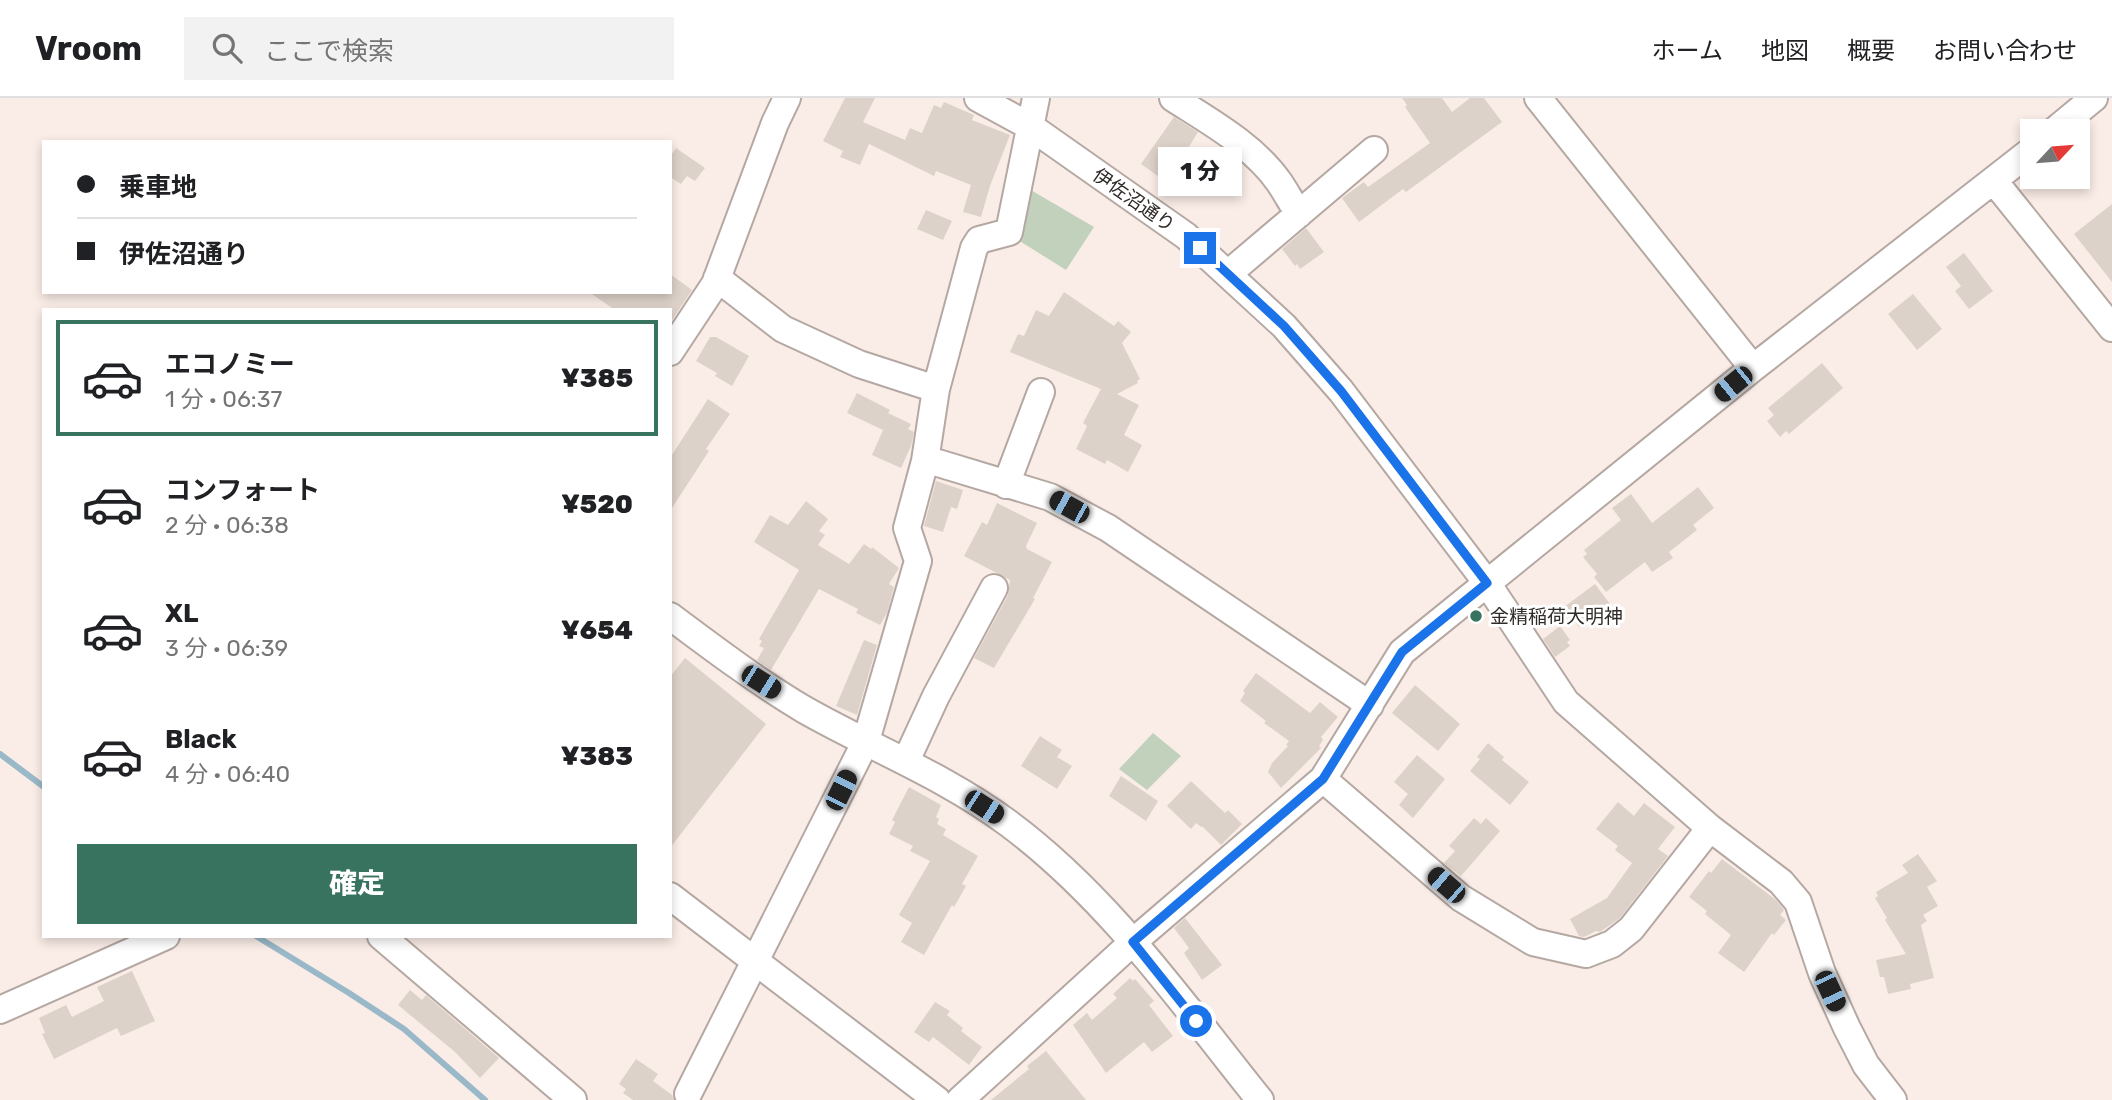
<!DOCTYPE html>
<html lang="ja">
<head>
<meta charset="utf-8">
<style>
	:root { --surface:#fff; --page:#f2f2f2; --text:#202124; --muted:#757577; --line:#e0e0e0; --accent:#37735e }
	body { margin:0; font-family:Rubik,"Noto Sans JP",sans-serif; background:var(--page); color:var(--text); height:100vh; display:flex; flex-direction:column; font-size:26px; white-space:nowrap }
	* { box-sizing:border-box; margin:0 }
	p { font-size:23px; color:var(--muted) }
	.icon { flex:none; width:38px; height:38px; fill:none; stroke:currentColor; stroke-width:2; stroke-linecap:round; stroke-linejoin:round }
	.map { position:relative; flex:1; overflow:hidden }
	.side { position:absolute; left:42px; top:210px; width:630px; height:630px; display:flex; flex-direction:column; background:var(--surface); border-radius:0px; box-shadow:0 4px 10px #0003 }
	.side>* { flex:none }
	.guide { position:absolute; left:42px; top:42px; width:630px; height:154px; border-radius:0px; box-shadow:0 4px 10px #0003; display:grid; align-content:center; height:154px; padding:0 35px; background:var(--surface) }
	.needle { width:46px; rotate:64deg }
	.tools { position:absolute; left:2020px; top:21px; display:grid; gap:14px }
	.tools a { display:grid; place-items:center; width:70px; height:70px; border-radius:0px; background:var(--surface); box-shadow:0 4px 10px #0003; font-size:35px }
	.end { position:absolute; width:32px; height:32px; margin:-16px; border:9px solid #1a73e8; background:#fff; box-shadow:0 0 0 4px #fff }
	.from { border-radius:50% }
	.bubble { position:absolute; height:49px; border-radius:0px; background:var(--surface); box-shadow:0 4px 10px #0003; font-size:23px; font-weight:800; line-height:49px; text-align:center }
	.car { position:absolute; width:21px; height:42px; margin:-21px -10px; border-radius:9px; box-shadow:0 0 5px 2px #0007; background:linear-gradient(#222 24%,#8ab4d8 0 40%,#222 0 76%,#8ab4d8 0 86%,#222 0) }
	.guide b { display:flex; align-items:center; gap:24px; height:66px; font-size:26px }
	.guide b+b { border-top:2px solid var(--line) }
	.guide i { width:18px; height:18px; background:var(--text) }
	ul { padding:12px 0 0; list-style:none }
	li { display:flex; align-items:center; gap:21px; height:116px; margin:0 14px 10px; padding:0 21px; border:4px solid transparent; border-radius:0px }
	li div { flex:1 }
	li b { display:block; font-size:26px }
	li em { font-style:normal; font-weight:800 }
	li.selected { border-color:var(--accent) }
	li>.icon { width:63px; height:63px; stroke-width:1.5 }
	.button { display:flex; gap:14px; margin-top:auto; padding:14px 35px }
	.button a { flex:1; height:80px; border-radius:0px; background:var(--accent); color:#fff; font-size:28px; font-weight:800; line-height:80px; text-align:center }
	header { display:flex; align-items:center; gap:42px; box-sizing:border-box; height:98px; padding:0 35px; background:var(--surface); border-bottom:2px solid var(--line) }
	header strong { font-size:33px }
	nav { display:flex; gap:38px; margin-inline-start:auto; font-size:24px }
	.search { width:490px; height:63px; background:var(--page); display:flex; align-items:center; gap:18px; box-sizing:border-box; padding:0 24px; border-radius:0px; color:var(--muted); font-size:26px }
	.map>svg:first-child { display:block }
</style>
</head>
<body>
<header>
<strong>Vroom</strong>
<div class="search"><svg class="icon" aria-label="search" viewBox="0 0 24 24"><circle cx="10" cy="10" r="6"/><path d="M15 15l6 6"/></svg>ここで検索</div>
<nav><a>ホーム</a><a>地図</a><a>概要</a><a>お問い合わせ</a></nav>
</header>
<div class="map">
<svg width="2112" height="1002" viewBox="0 0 2112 1002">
	<rect width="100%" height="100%" fill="#faede7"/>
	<!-- green -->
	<path fill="#c1d1bc" d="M 1024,88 L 1094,129 L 1066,172 L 1018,142 Z
		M 1153,635 L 1181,658 L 1147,692 L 1119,671 Z"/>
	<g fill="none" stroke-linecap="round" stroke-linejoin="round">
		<!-- stream -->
		<path stroke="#99b8c8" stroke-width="6" d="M 0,656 L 44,689
			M 256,838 L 349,895 L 404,931 L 485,1002"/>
	</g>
	<!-- building -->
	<path fill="#ddd2c9" d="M 845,0 L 875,0 L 863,24 L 905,42 L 910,30 L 922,35 L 934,7 L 941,10 L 944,4 L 974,17 L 972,22 L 1010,37 L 990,88 L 981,119 L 963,114 L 971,87 L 936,73 L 934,78 L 869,46 L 860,67 L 840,59 L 843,53 L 823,43 Z
		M 1402,0 L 1442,0 L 1452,14 L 1470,0 L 1484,0 L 1502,24 L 1406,94 L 1403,91 L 1359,124 L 1342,100 L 1364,84 L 1368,89 L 1430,45 L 1405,9 L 1407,7 Z
		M 1174,19 L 1198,34 L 1179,65 L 1182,68 L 1169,86 L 1141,66 Z
		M 676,50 L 705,70 L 695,83 L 687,78 L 681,86 L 670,79 L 670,59 Z
		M 2112,106 L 2112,184 L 2074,136 Z
		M 926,112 L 952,123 L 943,142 L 917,131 Z
		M 1306,130 L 1324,154 L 1300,171 L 1297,166 L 1295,168 L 1282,151 Z
		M 1964,155 L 1993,193 L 1969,211 L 1955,193 L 1961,188 L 1946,169 Z
		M 670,176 L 692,192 L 670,225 L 670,212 L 615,212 L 589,194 L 670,194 Z
		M 1064,194 L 1114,228 L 1118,223 L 1131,234 L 1122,245 L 1140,281 L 1137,283 L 1138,285 L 1117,296 L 1139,307 L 1124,337 L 1142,347 L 1128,374 L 1107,362 L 1105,366 L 1076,351 L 1087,328 L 1083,325 L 1101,291 L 1010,254 L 1018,236 L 1024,238 L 1036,212 L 1049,218 Z
		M 1913,196 L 1942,231 L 1917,252 L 1888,216 Z
		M 710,239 L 716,239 L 749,258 L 732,288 L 715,278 L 717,275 L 696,263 Z
		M 1822,265 L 1843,290 L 1789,336 L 1786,333 L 1780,339 L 1767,323 L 1774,317 L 1768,310 Z
		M 857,295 L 890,312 L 888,315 L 911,326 L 908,331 L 914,334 L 911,348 L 901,370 L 872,357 L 883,332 L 847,315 Z
		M 708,301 L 730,316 L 706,351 L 709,353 L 670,413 L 670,360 Z
		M 936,383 L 963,392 L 957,411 L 951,409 L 943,434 L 924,428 Z
		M 1698,389 L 1714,410 L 1693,427 L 1697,432 L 1669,454 L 1673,460 L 1652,474 L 1645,464 L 1606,494 L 1594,479 L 1597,476 L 1583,459 L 1587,456 L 1584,452 L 1621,422 L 1612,410 L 1631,396 L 1652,425 Z
		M 806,403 L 828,421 L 819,433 L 825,437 L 818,447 L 849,466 L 864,446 L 871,451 L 872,449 L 899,470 L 889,486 L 894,489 L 887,515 L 880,527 L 856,515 L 858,511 L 819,491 L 771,572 L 757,562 L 764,550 L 759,548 L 762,543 L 759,541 L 799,472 L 754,444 L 770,417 L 788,427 Z
		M 997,405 L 1037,425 L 1026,448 L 1027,451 L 1052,464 L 1033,500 L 1035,501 L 994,570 L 974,560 L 1008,497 L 1010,482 L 964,458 L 982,424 L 987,427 Z
		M 1595,486 L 1610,506 L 1579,529 L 1564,509 Z
		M 1560,528 L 1570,542 L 1567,544 L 1570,548 L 1555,559 L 1543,541 Z
		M 864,542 L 877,547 L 857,617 L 836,608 Z
		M 685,560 L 766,626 L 670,750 L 670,579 Z
		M 1256,575 L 1310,615 L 1320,604 L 1338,619 L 1321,639 L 1323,642 L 1319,648 L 1321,650 L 1281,690 L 1268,674 L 1272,665 L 1288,648 L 1286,647 L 1289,643 L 1264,625 L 1266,623 L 1240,603 L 1245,595 L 1243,593 Z
		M 1415,587 L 1460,626 L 1438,653 L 1392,615 Z
		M 1040,638 L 1062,652 L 1057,659 L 1072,668 L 1057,691 L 1021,668 Z
		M 1488,645 L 1504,659 L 1502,662 L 1529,684 L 1510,707 L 1470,673 L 1480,661 L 1477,659 Z
		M 1417,657 L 1445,681 L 1413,720 L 1399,707 L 1408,696 L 1394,684 Z
		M 1121,678 L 1158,703 L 1146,723 L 1109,698 Z
		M 1191,683 L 1225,715 L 1228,712 L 1242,726 L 1221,747 L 1202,728 L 1201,729 L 1196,725 L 1191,731 L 1167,708 Z
		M 909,689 L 941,707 L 936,719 L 939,721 L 937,726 L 946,731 L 943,737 L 978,758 L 962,786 L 966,788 L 954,809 L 952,807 L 924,857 L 901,844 L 912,825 L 899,817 L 930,763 L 910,753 L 913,748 L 889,736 L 895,724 L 892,722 Z
		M 1618,704 L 1634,718 L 1644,705 L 1675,729 L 1658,751 L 1668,758 L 1620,820 L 1600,834 L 1596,833 L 1584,839 L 1579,838 L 1570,821 L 1607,800 L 1632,765 L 1615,752 L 1618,748 L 1596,731 Z
		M 1474,720 L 1481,726 L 1486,720 L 1500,733 L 1461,778 L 1444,765 L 1455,753 L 1449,748 Z
		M 1918,756 L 1937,783 L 1927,789 L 1938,808 L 1923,817 L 1927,823 L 1921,827 L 1934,880 L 1910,886 L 1911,891 L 1888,896 L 1884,879 L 1880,879 L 1876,862 L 1906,856 L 1885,822 L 1887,820 L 1875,800 L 1878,798 L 1876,794 L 1908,775 L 1902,767 Z
		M 1722,761 L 1776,802 L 1784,812 L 1780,817 L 1786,822 L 1774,837 L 1772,835 L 1744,874 L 1718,855 L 1731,837 L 1705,816 L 1707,813 L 1689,799 L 1709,773 L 1711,775 Z
		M 1185,820 L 1222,867 L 1202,882 L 1184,855 L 1189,850 L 1174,830 Z
		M 132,873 L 155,923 L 121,938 L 117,930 L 54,961 L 42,936 L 45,935 L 39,920 L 66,907 L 72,919 L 104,903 L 97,889 Z
		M 1130,880 L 1133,883 L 1135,881 L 1154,903 L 1149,907 L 1173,938 L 1152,954 L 1144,944 L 1106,975 L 1073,927 L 1087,915 L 1092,922 L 1117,900 L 1113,896 Z
		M 410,892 L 422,902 L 426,897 L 499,960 L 480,980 L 455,954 L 398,907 Z
		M 935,904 L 950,913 L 947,917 L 963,930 L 961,933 L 982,949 L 969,967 L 933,939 L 929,944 L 914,934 Z
		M 1046,953 L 1086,1002 L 991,1002 L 1029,971 L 1027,968 Z
		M 636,961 L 658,976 L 653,983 L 672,997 L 674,1002 L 633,1002 L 623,995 L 626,991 L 619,986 Z"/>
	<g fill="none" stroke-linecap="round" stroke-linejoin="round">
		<defs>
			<path id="minor" d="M 978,0 L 1031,29 L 1186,138 L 1284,228 L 1341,293 L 1487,485 L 1566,604 L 1710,730 L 1781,784 L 1798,804 L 1822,875 L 1847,930 L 1866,967 L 1893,1002
				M 1173,0 C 1209,23 1254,48 1279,84 C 1286,94 1292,106 1299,116
				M 1538,0 L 1753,270
				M 2054,33 L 2094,0
				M 1994,83 L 2112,230
				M 1229,175 L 1374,52
				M 717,180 L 783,231 L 859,266 L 936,291 L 925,363 L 938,365 L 1050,399 L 1108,430 L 1370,607
				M 670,254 L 715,186 L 775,25 L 787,0
				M 936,291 L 974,150 L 979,142 L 1009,134 L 1036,0
				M 1006,387 L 1041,294
				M 670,518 C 714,551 758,584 805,612 C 872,650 945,678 1008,725 C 1109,800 1182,905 1260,1002
				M 906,663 L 936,598 L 994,490
				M 1323,681 L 1461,800 L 1533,844 L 1586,856 L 1612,846 L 1631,831 L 1710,730
				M 670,798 L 937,1002
				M 381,838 L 573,1002
				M 0,912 L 166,838
				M 688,996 L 866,643 L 918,463 L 907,430 L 925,363
				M 960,1002 L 1133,844 L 1323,681 L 1402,554 L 1753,270 L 2032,52"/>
		</defs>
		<!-- minor casing -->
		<use href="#minor" stroke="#b5a8a3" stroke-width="30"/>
		<!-- minor -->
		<use href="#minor" stroke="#fff" stroke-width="26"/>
	</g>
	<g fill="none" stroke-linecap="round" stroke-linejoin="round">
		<!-- route -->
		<path stroke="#1a73e8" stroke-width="9" d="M 1196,923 L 1133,844 L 1323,681 L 1402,554 L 1487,485 L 1341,293 L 1284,228 L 1200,150"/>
	</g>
	<!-- markers -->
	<circle fill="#37735e" stroke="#fff" stroke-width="2.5" cx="1476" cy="518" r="7"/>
	<g text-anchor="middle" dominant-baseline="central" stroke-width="6" stroke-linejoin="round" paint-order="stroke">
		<!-- street labels -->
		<g font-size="19" fill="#302b29" stroke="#fff">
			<text transform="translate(1134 102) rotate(35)">伊佐沼通り</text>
		</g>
		<!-- poi labels -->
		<g font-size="19" fill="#302b29" stroke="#fff" text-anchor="start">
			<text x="1490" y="518">金精稲荷大明神</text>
		</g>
	</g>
</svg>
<div class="tools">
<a><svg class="needle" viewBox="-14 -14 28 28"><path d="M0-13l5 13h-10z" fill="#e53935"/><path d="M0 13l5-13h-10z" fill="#757577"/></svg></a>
</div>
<i class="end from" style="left:1196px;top:923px"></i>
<i class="end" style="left:1200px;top:150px"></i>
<div class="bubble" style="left:1158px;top:49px;width:84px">1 分</div>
<i class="car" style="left:1733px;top:286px;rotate:231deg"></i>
<i class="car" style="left:1069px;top:409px;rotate:299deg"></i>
<i class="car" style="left:761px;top:584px;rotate:122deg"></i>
<i class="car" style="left:841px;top:692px;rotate:26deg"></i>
<i class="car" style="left:984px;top:709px;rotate:123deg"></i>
<i class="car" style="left:1446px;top:787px;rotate:311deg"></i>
<i class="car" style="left:1830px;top:893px;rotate:155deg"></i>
<div class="guide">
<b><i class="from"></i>乗車地</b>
<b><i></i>伊佐沼通り</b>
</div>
<section class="side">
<ul>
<li class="selected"><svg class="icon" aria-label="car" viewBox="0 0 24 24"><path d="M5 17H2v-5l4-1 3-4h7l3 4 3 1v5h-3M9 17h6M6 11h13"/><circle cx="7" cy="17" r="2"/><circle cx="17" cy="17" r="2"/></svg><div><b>エコノミー</b><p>1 分 · 06:37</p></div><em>¥385</em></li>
<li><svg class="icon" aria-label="car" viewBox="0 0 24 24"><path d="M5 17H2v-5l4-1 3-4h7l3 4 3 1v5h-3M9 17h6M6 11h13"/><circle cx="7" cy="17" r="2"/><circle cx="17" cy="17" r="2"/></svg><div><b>コンフォート</b><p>2 分 · 06:38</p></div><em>¥520</em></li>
<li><svg class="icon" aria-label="car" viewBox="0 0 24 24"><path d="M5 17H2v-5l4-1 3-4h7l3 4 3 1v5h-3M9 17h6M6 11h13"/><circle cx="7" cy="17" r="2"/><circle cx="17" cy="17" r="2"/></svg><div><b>XL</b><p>3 分 · 06:39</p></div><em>¥654</em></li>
<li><svg class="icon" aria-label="car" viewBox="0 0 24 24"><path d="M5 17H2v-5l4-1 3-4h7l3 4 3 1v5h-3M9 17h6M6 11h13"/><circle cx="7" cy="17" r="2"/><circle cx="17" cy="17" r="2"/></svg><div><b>Black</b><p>4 分 · 06:40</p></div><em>¥383</em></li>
</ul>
<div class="button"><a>確定</a></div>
</section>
</div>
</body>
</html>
